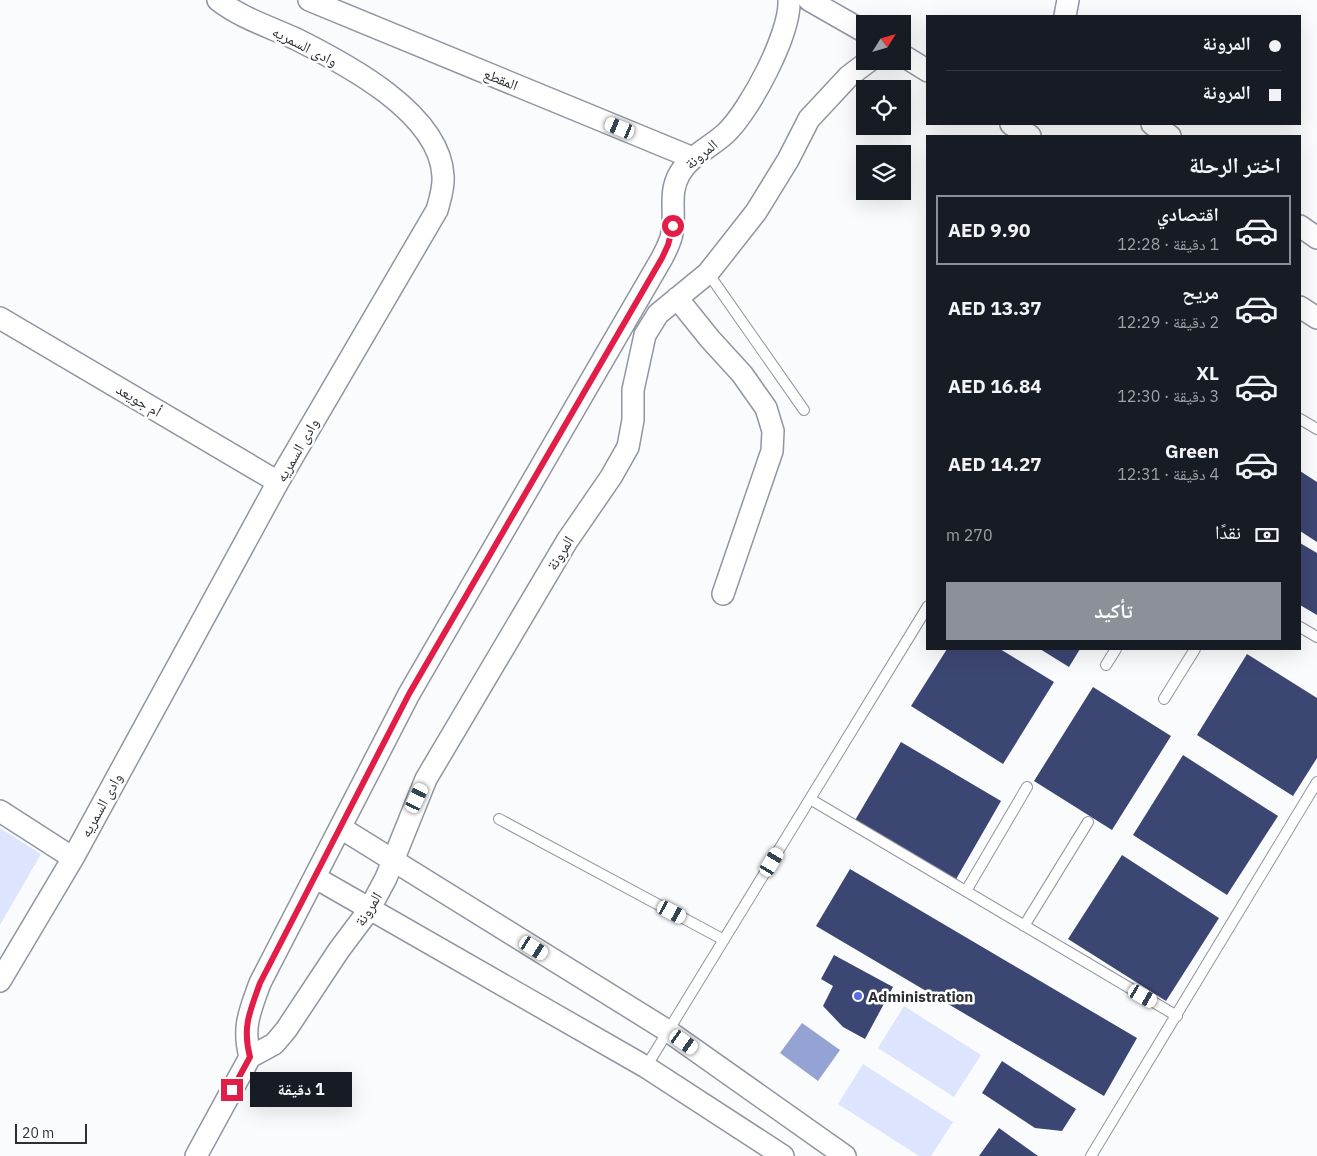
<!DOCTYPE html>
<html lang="ar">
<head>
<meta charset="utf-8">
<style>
	:root { --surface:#171b24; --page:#242831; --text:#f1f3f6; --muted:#9ea1a6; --line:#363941; --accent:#8c9099 }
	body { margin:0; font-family:"IBM Plex Sans","Noto Naskh Arabic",sans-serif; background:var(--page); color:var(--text); direction:rtl; height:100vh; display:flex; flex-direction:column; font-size:19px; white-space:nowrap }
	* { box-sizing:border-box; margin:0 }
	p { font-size:16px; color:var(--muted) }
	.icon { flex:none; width:28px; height:28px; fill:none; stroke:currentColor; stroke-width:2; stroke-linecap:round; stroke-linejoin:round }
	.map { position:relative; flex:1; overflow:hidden; direction:ltr }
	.drawer { position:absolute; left:926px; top:135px; width:375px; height:515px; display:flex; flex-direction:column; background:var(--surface); border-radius:0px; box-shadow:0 5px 20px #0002; direction:rtl }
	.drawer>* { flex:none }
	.guide { position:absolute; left:926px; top:15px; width:375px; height:110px; border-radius:0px; box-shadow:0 5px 20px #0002; direction:rtl; display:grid; align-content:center; height:110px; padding:0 20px; background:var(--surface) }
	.needle { width:32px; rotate:53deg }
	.buttons { position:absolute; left:856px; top:15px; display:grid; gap:10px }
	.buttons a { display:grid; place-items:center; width:55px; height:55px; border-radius:0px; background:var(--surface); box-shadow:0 5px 20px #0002; font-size:25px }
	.scale { position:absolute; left:15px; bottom:12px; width:72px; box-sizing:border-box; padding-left:5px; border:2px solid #2d2f34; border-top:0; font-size:14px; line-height:18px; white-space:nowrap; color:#2d2f34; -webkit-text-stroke:4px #fff; paint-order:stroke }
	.end { position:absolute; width:22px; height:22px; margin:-11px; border:6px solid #e11d48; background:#fff; box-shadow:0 0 0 2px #fff }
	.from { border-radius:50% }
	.bubble { position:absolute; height:35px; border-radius:0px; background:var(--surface); box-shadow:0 5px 20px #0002; font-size:16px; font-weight:700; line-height:35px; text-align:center; direction:rtl }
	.car { position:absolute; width:15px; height:30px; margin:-15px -8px; border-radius:6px; box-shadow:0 0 4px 1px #0007; background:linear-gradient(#fff 24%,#345 0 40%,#fff 0 76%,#345 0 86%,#fff 0) }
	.guide b { display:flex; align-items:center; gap:18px; height:48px; font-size:19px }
	.guide b+b { border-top:1px solid var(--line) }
	.guide i { width:12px; height:12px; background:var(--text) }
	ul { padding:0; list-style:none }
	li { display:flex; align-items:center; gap:15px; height:70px; margin:0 10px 8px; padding:0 10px; border:2px solid transparent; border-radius:0px }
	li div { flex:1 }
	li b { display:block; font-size:19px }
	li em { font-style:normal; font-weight:700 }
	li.on { border-color:var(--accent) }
	li>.icon { width:45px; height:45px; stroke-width:1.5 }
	h2 { padding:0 20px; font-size:22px; line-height:60px }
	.pay { display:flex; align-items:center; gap:12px; height:55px; padding:0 20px; font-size:19px }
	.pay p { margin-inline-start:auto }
	.button { display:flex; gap:10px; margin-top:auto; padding:10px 20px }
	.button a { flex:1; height:58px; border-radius:0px; background:var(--accent); color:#fff; font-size:20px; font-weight:700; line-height:58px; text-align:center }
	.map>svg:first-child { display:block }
</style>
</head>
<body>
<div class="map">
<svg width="1317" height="1156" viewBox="0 0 1317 1156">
	<rect width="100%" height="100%" fill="#fafbfd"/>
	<!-- green -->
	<path fill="#dde4fe" d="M 0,828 L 41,854 L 0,925 Z
		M 904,1006 L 981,1055 L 954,1097 L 878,1048 Z
		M 863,1064 L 953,1122 L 931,1156 L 919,1156 L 838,1104 Z"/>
	<!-- water -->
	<path fill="#95a2d4" d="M 802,1023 L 840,1050 L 818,1081 L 780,1053 Z"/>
	<!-- building -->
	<path fill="#3c4672" d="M 1300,471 L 1317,482 L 1317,542 L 1300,531 Z
		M 1300,543 L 1317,553 L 1317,615 L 1300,605 Z
		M 947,649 L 1000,649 L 1054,682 L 1003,764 L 911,706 Z
		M 1040,649 L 1080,649 L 1069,667 Z
		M 1247,654 L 1317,698 L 1317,758 L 1293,796 L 1197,735 Z
		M 1093,687 L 1171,736 L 1112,830 L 1034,781 Z
		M 901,742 L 1001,801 L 955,881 L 854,822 Z
		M 1183,755 L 1278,816 L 1227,895 L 1133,835 Z
		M 1122,855 L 1219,918 L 1166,1001 L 1068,939 Z
		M 850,869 L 1137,1038 L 1104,1096 L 816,926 Z
		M 834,955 L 893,987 L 865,1039 L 843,1027 L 823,1006 L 833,986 L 821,979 Z
		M 1002,1061 L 1076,1109 L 1062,1131 L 1035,1128 L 982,1093 Z
		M 999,1128 L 1038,1156 L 979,1156 Z"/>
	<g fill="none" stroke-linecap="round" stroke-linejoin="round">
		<defs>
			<path id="lane" d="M 708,273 L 804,410
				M 1300,419 L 1317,429
				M 1300,627 L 1317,637
				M 1106,665 L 1116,649
				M 1164,699 L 1195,649
				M 810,799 L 1177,1016
				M 499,819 L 724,940
				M 966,891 L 1027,787
				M 1024,926 L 1088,822
				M 646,1067 L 928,606
				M 1091,1156 L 1317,782"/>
			<path id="street" d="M 309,0 L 693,158
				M 809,0 L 865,32
				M 1065,16 L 1068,0
				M 902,55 L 928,71
				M 1011,124 L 1030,136
				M 1152,124 L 1170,136
				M 1300,226 L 1317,238
				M 677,298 L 710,339 L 742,374 L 766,408 L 773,431 L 772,451 L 723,594
				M 1300,307 L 1317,318
				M 0,318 L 278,482
				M 0,811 L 73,858
				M 341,828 L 668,1031 L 845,1156
				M 316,878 L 646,1067 L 783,1156
				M 0,981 L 73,858 L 278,482 L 437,210 C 440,199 444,188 443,176 C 440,113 346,64 296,39 C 270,27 241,18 218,0
				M 250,1057 C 242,1027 250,1011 260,983 L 409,694 L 662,258 C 666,250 671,241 672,233 C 676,211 668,193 680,173 C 691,155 711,147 726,133 C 750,110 791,33 789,0
				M 196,1156 L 250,1057 L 274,1044 L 286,1030 L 339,950 L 369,910 L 386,878 L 426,779 L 567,541 L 611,477 L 628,447 L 633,420 L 633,390 L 645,335 L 658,314 L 708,273 L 756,212 L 788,160 L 809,119 L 849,76 L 869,61"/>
		</defs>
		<!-- lane casing -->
		<use href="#lane" stroke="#9195a2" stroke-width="12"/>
		<!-- street casing -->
		<use href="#street" stroke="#9195a2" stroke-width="24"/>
		<!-- lane -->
		<use href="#lane" stroke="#fff" stroke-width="10"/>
		<!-- street -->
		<use href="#street" stroke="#fff" stroke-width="21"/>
	</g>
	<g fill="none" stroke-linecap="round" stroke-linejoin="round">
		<!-- route -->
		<path stroke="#e11d48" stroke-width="6" d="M 232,1090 L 250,1057 C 242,1027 250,1011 260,983 L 409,694 L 662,258 L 668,245 L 673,226"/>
	</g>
	<!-- markers -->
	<circle fill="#5a6ce3" stroke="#fff" stroke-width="2" cx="858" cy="996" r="5"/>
	<g text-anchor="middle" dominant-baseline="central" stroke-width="5" stroke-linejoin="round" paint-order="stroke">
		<!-- street labels -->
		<g font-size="15" fill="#2d2f34" stroke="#fff">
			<text transform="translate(305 46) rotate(27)">وادى السمريه</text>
			<text transform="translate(501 79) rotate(22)">المقطع</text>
			<text transform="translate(701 154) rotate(-40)">المرونة</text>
			<text transform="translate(139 400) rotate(31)">أم جويعد</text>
			<text transform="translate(297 450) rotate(-60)">وادى السمريه</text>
			<text transform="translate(560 553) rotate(-58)">المرونة</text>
			<text transform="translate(101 805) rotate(-61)">وادى السمريه</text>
			<text transform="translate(368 909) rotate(-58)">المرونة</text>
		</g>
		<!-- poi labels -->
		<g font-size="15" font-weight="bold" fill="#2d2f34" stroke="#fff" text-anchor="start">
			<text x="868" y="996">Administration</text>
		</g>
	</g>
</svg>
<div class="buttons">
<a><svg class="needle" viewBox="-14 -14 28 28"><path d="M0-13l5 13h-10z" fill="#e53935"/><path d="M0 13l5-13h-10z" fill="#9ea1a6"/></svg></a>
<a><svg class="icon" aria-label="locate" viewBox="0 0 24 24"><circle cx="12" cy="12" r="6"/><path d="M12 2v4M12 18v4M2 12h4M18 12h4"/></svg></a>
<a><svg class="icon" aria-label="layers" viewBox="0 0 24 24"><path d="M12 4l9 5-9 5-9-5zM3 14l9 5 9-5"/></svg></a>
</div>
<div class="scale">20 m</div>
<i class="end from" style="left:673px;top:226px"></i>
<i class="end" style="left:232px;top:1090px"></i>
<div class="bubble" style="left:250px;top:1072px;width:102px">1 دقيقة</div>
<i class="car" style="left:620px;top:128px;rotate:292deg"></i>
<i class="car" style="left:417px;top:798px;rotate:25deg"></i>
<i class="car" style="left:772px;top:862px;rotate:31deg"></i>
<i class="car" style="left:672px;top:912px;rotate:118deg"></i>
<i class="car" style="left:534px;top:948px;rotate:122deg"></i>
<i class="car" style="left:1143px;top:996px;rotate:120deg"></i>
<i class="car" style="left:684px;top:1042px;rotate:125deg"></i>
<div class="guide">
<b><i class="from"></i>المرونة</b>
<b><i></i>المرونة</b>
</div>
<section class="drawer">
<h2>اختر الرحلة</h2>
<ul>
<li class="on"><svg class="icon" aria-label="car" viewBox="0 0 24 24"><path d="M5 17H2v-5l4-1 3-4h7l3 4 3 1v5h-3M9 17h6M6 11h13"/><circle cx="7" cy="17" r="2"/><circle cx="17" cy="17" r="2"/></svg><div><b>اقتصادي</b><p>1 دقيقة · 12:28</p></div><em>AED 9.90</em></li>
<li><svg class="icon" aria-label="car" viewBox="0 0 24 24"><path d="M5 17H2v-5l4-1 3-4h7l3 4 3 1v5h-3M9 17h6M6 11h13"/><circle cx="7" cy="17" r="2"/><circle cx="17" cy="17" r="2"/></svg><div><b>مريح</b><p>2 دقيقة · 12:29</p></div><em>AED 13.37</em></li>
<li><svg class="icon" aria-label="car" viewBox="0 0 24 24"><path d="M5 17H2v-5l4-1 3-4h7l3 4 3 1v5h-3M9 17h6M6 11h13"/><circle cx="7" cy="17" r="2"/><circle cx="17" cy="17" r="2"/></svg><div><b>XL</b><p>3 دقيقة · 12:30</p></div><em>AED 16.84</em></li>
<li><svg class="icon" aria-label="car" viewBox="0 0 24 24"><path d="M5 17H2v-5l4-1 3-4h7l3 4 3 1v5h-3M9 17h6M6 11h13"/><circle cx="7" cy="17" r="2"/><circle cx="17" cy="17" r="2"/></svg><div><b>Green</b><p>4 دقيقة · 12:31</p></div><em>AED 14.27</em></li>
</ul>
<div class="pay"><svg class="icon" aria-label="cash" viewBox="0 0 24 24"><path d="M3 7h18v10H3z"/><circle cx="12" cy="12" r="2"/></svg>نقدًا<p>270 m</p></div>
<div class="button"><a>تأكيد</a></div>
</section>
</div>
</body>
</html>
